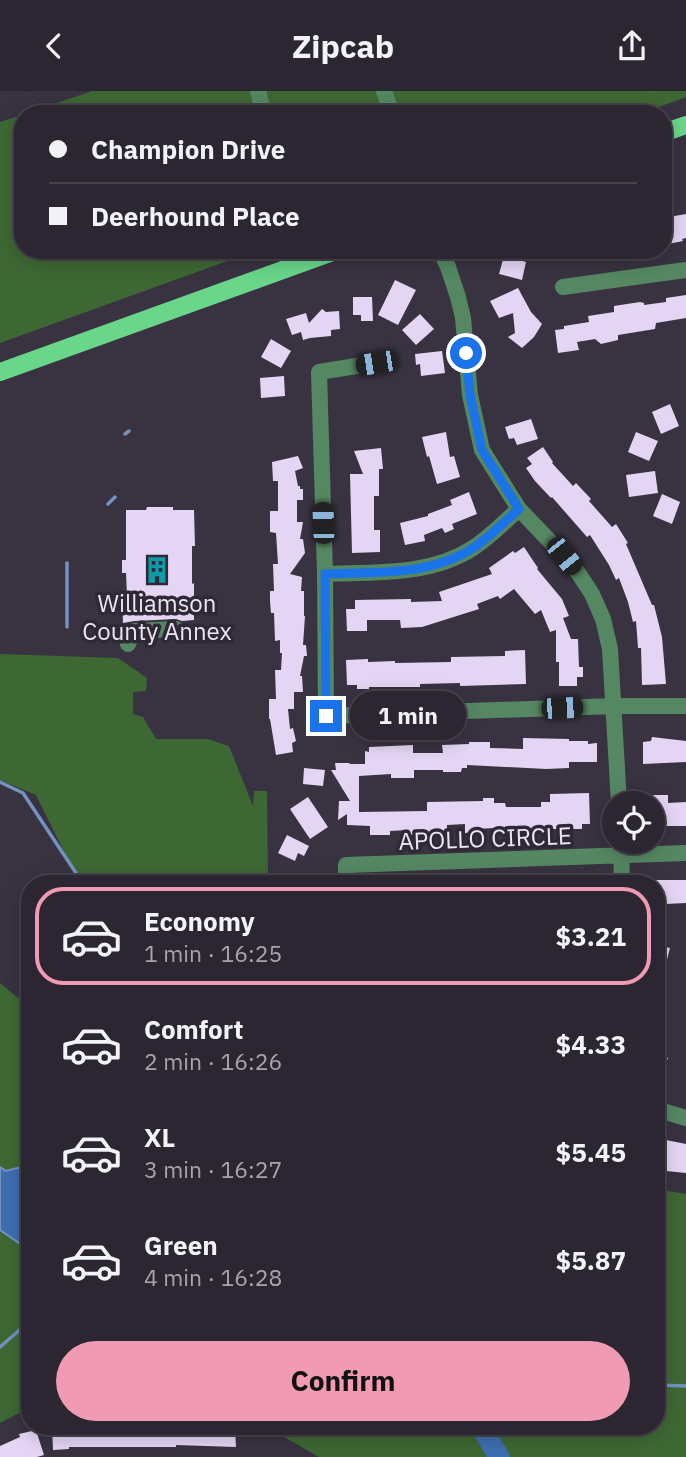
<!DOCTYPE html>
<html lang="en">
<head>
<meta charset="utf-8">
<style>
	:root { --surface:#2b2631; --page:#332e39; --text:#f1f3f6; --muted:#a6a5ab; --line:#47434d; --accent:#f09ab4 }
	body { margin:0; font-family:"IBM Plex Sans",sans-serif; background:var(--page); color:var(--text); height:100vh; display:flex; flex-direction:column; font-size:26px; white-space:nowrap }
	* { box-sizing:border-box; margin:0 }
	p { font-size:23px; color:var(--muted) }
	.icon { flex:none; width:38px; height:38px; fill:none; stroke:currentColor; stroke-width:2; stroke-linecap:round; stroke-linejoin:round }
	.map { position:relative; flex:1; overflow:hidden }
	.drawer { position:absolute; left:21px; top:784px; width:644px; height:560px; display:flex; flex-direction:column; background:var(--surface); border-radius:28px; box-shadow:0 4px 18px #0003,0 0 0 2px var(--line) }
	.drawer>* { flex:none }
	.hud { position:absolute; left:14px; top:14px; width:658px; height:154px; border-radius:28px; box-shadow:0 4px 18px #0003,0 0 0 2px var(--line); display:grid; align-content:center; height:154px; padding:0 35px; background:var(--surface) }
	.buttons { position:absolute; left:602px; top:700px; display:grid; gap:14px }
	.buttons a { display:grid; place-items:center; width:63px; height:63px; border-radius:50%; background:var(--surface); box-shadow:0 4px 18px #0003,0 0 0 2px var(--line); font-size:35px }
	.end { position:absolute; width:32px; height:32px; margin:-16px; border:9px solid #1a73e8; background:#fff; box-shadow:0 0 0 4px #fff }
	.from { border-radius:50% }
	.bubble { position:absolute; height:49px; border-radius:24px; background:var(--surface); box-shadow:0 4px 18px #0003,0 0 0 2px var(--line); font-size:23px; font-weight:700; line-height:49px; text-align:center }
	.car { position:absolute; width:21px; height:42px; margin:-21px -10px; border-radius:9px; box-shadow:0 0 5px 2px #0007; background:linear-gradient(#222 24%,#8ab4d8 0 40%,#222 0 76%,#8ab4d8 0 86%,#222 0) }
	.hud b { display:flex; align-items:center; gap:24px; height:66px; font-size:26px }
	.hud b+b { border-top:2px solid var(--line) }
	.hud i { width:18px; height:18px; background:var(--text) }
	ul { padding:12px 0 0; list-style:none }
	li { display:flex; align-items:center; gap:21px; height:98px; margin:0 14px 10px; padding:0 21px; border:4px solid transparent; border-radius:28px }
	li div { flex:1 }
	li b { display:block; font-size:26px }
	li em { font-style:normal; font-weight:700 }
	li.current { border-color:var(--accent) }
	li>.icon { width:63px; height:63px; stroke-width:1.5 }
	.action { display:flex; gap:14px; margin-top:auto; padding:14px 35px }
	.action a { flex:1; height:80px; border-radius:42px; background:var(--accent); color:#111; font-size:28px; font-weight:700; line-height:80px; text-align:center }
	header { display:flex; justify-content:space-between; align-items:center; height:91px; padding:0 35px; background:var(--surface); font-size:32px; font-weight:700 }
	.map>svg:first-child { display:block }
</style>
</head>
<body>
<header><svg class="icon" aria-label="back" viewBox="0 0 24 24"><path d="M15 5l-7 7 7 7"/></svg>Zipcab<svg class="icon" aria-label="share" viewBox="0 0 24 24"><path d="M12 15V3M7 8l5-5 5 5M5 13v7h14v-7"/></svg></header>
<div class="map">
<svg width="686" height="1366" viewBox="0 0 686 1366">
	<rect width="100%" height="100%" fill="#393241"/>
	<!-- green -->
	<path fill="#3e6833" d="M 92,0 L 686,0 L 686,6 L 640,23 L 25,23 Z
		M 23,24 L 23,159 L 258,159 L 0,252 L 0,31 Z
		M 0,563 L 118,567 L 147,587 L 146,600 L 133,601 L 133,623 L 143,626 L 156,648 L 208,648 L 229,655 L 253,715 L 254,700 L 267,700 L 268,793 L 80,793 L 36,704 L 0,689 Z
		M 0,892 L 30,917 L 30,1318 L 25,1319 L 0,1332 Z
		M 656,1098 L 686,1103 L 686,1366 L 319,1366 L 265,1335 L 656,1335 Z"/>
	<!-- water -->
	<path fill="#3e6eaf" stroke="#7292c2" stroke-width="2" d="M 0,1076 L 6,1080 L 21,1076 L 30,1082 L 30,1158 L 25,1156 L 0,1139 Z"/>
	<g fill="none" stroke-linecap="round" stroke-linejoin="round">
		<!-- stream -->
		<path stroke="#7292c2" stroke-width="3.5" d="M 125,343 L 129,340
			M 108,413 L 115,406
			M 67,472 L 67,536
			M 0,691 L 23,702 L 76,782 L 80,793
			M 30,948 L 25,971 L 30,981
			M 0,1256 L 30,1230
			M 656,1294 L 686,1295"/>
		<!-- river -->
		<path stroke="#3e6eaf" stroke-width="21" d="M 487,1335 L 486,1344 L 499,1366"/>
	</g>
	<!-- building -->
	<path fill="#e4d5f4" d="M 686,123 L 686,147 L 682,148 L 683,150 L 663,154 L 663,127 Z
		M 504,165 L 526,171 L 522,189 L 499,183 Z
		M 395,189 L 416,199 L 398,234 L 378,224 Z
		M 518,197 L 531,221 L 542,233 L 534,246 L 522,257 L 508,246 L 515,242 L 513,222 L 499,227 L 490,210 Z
		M 686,204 L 686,227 L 656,232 L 655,238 L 618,244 L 618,249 L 601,253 L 595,248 L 577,251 L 579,259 L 558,262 L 555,239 L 564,238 L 564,235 L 589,231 L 588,225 L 614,221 L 614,215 L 640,211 L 644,212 L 644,214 L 666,211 L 666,207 Z
		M 353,206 L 372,206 L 373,230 L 361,230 L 361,224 L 353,224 Z
		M 322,218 L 326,221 L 339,220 L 340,238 L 331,239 L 331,245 L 310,247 L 303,249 L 301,241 L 292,244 L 286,228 L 306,222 L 309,232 Z
		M 420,223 L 434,238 L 416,254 L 402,239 Z
		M 271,248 L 291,260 L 281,277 L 261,266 Z
		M 442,260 L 445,282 L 421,285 L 420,273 L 416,274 L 415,263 Z
		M 284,285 L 285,305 L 261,307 L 260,287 Z
		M 670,313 L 679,335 L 661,343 L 652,321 Z
		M 531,328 L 538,348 L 517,354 L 514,347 L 509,348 L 505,336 Z
		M 446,341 L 450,366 L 454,365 L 460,386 L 437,393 L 429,365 L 427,366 L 422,346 Z
		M 636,341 L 658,350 L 649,370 L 628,361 Z
		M 543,356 L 553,371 L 552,372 L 573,395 L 576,392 L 591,408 L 589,410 L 612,436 L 616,433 L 628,452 L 626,453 L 652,514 L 654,514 L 662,546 L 666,593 L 642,594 L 641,557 L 638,557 L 636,530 L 633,531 L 628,511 L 619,487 L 616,489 L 609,474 L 590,444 L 587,446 L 552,406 L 551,407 L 535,390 L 526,377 L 532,373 L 527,367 Z
		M 381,357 L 383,378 L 379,378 L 379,405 L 374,405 L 374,439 L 380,439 L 380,461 L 352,462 L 350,383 L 363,383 L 354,360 Z
		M 298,365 L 303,377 L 295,380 L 298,395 L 300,395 L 300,398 L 303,398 L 303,409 L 297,409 L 297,431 L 303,431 L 300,448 L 303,448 L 305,462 L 290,483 L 302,486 L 301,500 L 304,500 L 304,525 L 305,525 L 303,554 L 306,554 L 307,565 L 304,565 L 300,585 L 302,585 L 303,601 L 294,601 L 294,618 L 288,618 L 290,638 L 293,637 L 296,650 L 292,652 L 293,661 L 276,664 L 270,628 L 269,628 L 269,608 L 276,608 L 275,579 L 281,579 L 282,562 L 280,562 L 280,549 L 275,550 L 274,522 L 271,522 L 270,511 L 270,500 L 274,500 L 273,473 L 278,473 L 276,442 L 270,441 L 270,420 L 278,420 L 278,390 L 273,390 L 272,371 Z
		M 655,380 L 658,402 L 629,406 L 626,384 Z
		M 469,401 L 477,423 L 452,433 L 454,438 L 445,442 L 442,437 L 424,444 L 425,450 L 405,454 L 400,432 L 428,425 L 428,423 L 452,414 L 450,409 Z
		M 662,403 L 680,411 L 672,433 L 653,425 Z
		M 147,416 L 173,416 L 173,419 L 194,419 L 195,455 L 192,455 L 192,493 L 194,492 L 194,529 L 182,530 L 176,528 L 134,530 L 123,532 L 122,505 L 127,505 L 126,482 L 122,482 L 122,469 L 126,469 L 126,419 L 146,419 Z
		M 524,456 L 538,477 L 537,478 L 562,508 L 569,525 L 563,527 L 571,548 L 578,548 L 579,576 L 583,576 L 583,586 L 577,586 L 577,595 L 559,595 L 559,571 L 556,571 L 556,539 L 550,541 L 541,519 L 535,523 L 514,498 L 500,508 L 498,505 L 477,513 L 479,518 L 422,536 L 401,537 L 400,529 L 367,529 L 367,540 L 347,540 L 346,518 L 355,518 L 355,509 L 411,508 L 411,511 L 442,510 L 439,501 L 492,483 L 489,477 L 513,460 L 515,462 Z
		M 525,559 L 526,593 L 460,595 L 460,592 L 420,593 L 420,596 L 369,596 L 369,598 L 357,598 L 357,594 L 347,594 L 346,569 L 368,568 L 368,571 L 395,570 L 395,572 L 451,571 L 451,566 L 505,565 L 505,560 Z
		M 652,646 L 686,650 L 686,671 L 643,673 L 643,651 L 651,650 Z
		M 523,647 L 569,648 L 569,650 L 588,650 L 588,653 L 597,652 L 597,671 L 569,671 L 569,677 L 546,678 L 467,674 L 467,677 L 462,677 L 461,681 L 443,681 L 443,679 L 414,679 L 414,687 L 391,687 L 391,683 L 359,685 L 359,721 L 427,720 L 427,711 L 483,710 L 483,707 L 494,707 L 494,712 L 505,712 L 506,716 L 541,716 L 541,711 L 550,711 L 550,703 L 589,702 L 590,733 L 582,733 L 582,738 L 534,738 L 534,740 L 494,741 L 494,737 L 476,738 L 476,741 L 465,742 L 465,733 L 447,734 L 447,743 L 407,744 L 407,739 L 390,740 L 390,744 L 370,744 L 370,735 L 347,734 L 347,723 L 338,729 L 339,710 L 350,710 L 331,679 L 336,679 L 335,672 L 349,672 L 350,673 L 365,673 L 365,660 L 369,661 L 369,656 L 413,654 L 413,662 L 443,662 L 442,654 L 469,653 L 469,651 L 490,651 L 490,657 L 523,658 Z
		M 304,677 L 325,679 L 323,695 L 303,693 Z
		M 653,704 L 668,704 L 668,712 L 686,711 L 686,735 L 657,735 L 657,730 L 653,730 Z
		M 308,706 L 328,736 L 310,748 L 290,718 Z
		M 287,744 L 309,755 L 304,765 L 298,762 L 295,770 L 278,762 Z
		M 305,782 L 305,793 L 286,793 L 286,783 Z
		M 656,789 L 686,789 L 686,812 L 666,813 L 666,818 L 656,818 Z
		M 656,854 L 670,857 L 665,876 L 656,874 Z
		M 656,962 L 668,967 L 656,995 Z
		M 656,1047 L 686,1053 L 686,1082 L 656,1079 Z
		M 52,1335 L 68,1335 L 69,1337 L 105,1335 L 235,1335 L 236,1356 L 176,1354 L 176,1356 L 69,1356 L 69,1358 L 53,1359 Z
		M 36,1339 L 44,1364 L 37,1366 L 0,1366 L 0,1355 L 20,1346 L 19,1343 Z"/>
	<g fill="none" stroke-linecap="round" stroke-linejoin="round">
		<!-- minor -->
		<path stroke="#558762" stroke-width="16" d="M 258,0 L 264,23
			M 384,0 L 392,23
			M 440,159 L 448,176 L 458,206 L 463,227 L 470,304 L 482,359 L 519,418 L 564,465 L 579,483 L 592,503 L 603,528 L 610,558 L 619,712
			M 563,196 L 686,179
			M 375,272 L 319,281 L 325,483 L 326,625 L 614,615 L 686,615
			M 325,483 C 375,481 430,485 473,457 C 490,446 504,431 519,418
			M 128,553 L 134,540 L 176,538
			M 621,751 L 622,793
			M 346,793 L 346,774 L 686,762
			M 656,1018 L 686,1027"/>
		<!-- major -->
		<path stroke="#69d68a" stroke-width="18" d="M 663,42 L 686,34
			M 0,281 L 338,159"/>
	</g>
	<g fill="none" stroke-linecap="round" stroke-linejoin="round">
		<!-- route -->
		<path stroke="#1a73e8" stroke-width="9" d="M 326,625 L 325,483 C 374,481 430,485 473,457 C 490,446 504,431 519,418 L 482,359 L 470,304 L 466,262"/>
	</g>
	<!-- icons -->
	<defs>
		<symbol id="building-bare" viewBox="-9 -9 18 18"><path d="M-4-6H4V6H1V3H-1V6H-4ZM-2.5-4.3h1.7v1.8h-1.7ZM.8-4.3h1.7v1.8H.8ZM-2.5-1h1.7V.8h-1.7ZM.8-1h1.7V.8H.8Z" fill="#0f9aa8" stroke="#2f2836" stroke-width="2.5" paint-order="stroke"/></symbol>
	</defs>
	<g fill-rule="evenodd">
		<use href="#building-bare" x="138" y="460" width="38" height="38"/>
	</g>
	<g text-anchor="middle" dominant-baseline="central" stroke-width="7" stroke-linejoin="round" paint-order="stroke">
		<!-- poi labels -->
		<g font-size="24" fill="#eae6ef" stroke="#2f2836">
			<text x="157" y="512">Williamson<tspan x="157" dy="28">County Annex</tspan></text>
		</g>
		<!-- street labels -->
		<g font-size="24" fill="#eae6ef" stroke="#2f2836">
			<text transform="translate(485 747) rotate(-2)">APOLLO CIRCLE</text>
		</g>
	</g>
</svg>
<div class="buttons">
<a><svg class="icon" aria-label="locate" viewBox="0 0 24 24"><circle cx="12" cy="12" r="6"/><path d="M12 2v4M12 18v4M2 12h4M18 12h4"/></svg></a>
</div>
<i class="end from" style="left:466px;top:262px"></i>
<i class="end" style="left:326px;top:625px"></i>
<div class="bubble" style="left:350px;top:600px;width:116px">1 min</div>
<i class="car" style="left:376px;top:272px;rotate:261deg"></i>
<i class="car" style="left:323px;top:432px;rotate:358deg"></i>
<i class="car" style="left:564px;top:465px;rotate:141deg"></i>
<i class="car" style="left:562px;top:617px;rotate:88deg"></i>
<div class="hud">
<b><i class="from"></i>Champion Drive</b>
<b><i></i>Deerhound Place</b>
</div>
<section class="drawer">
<ul>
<li class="current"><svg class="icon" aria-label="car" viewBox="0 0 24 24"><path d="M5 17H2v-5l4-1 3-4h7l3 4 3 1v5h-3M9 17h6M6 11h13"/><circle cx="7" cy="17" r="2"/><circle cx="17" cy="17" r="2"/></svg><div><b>Economy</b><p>1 min · 16:25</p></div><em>$3.21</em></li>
<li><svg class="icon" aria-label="car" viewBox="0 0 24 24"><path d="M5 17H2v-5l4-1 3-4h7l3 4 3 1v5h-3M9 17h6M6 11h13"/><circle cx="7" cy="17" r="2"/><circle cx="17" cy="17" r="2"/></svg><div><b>Comfort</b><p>2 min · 16:26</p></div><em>$4.33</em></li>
<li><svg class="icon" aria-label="car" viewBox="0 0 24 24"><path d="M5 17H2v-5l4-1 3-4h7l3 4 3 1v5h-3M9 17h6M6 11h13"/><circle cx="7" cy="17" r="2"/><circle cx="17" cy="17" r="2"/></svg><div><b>XL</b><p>3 min · 16:27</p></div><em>$5.45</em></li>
<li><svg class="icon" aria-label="car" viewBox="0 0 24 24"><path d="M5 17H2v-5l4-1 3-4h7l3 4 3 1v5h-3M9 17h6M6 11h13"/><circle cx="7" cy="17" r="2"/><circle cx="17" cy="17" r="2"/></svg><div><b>Green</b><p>4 min · 16:28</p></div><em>$5.87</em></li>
</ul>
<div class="action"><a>Confirm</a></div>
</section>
</div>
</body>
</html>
